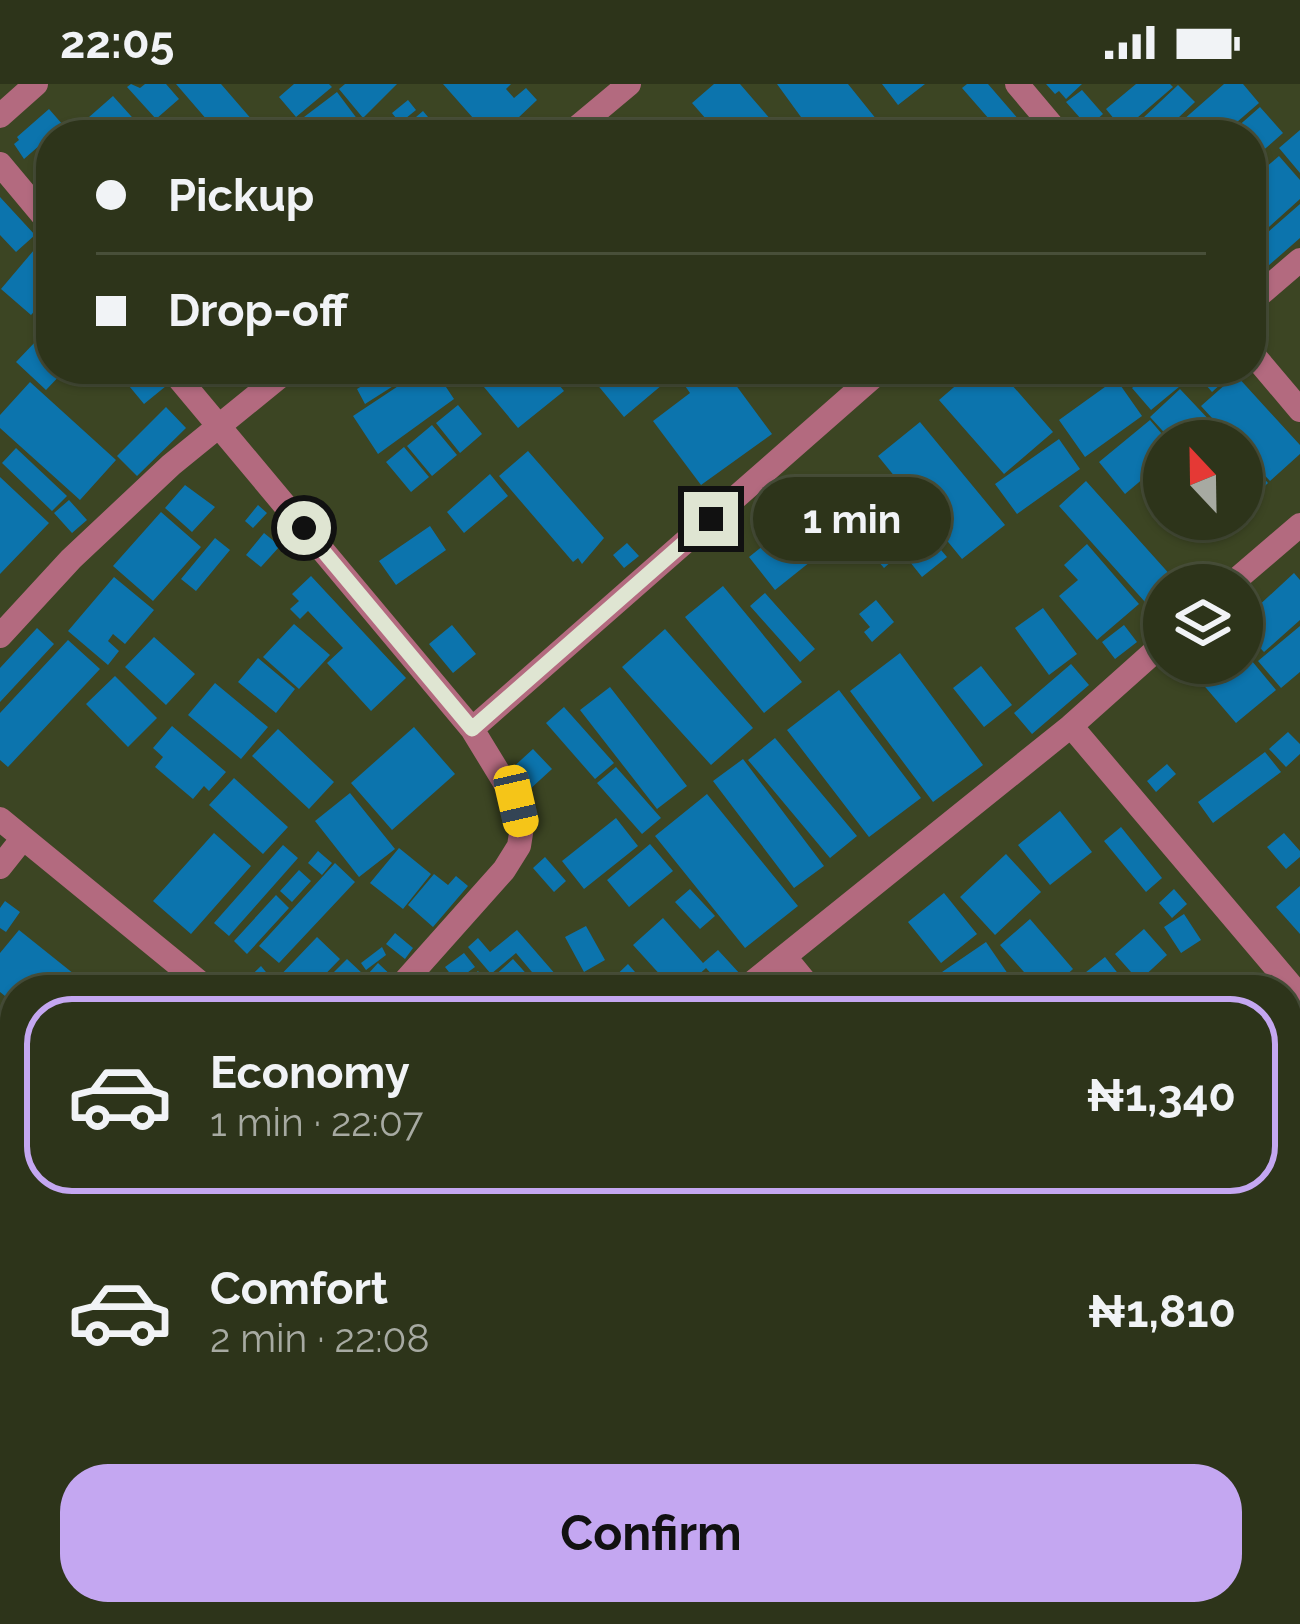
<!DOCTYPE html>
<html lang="en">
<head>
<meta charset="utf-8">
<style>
	:root { --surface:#2d341a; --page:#393f27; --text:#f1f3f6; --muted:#a7aaa2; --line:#484f39; --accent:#c4a7f1 }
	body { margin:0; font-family:Raleway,sans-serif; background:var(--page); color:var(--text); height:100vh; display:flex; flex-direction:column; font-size:45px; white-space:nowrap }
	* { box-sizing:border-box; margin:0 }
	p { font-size:39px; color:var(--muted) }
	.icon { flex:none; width:66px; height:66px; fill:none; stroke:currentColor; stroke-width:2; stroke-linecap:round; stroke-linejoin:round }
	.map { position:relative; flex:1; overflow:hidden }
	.panel { position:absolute; left:0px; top:891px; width:1302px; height:651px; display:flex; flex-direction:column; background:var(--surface); border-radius:48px 48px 0 0; box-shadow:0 3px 9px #0004,0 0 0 3px var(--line) }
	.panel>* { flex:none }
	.hud { position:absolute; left:36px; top:36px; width:1230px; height:264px; border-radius:48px; box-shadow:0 3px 9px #0004,0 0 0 3px var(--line); display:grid; align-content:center; height:264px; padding:0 60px; background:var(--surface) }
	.needle { width:78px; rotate:338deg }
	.fabs { position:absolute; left:1143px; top:336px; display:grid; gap:24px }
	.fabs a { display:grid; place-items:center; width:120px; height:120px; border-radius:50%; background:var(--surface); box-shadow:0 3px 9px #0004,0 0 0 3px var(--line); font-size:60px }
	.end { position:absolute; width:54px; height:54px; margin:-27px; border:15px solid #dfe5d2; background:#111; box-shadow:0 0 0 6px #111 }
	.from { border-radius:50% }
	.bubble { position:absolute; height:84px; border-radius:42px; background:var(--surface); box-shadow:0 3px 9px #0004,0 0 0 3px var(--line); font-size:39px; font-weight:700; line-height:84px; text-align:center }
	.car { position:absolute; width:36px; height:72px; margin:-36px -18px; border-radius:15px; box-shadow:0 0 9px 3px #0007; background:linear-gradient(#f5c518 24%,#345 0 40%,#f5c518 0 76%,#345 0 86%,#f5c518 0) }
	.hud b { display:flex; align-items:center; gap:42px; height:114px; font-size:45px }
	.hud b+b { border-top:3px solid var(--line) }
	.hud i { width:30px; height:30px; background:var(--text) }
	ul { padding:21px 0 0; list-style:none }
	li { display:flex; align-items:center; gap:36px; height:198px; margin:0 24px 18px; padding:0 36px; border:6px solid transparent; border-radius:48px }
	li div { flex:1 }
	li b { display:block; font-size:45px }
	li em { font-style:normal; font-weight:700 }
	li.current { border-color:var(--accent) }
	li>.icon { width:108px; height:108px; stroke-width:1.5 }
	.cta { display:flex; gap:24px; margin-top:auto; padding:24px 60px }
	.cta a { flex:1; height:138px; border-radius:48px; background:var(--accent); color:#111; font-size:48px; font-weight:700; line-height:138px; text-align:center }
	.status { display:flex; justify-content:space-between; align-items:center; height:84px; padding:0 60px; background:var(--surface); direction:ltr }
	.status svg { height:33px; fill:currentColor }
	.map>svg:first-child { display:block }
</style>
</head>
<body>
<div class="status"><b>22:05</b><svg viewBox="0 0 49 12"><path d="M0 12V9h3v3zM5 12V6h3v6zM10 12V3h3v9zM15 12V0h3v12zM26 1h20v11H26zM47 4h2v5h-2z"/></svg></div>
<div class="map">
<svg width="1300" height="1540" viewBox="0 0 1300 1540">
	<rect width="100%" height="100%" fill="#3c4523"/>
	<!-- building -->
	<path fill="#0c74ad" d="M 131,0 L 140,4 L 145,0 L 166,0 L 179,15 L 156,35 L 127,3 Z
		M 176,0 L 221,0 L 265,51 L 220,51 Z
		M 294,0 L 329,0 L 332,3 L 296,33 L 279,13 Z
		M 345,0 L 397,0 L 363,34 L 339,5 Z
		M 443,0 L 511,0 L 506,5 L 514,14 L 526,4 L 537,16 L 500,51 L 488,51 Z
		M 714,0 L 740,0 L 784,51 L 720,51 L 692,19 Z
		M 777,0 L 848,0 L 877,36 L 856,51 L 814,51 Z
		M 882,0 L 925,0 L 898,21 Z
		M 967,0 L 988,0 L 1025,43 L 1016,51 L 1003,51 L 962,4 Z
		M 1046,0 L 1082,0 L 1066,15 L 1059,7 L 1055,10 Z
		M 1136,0 L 1170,0 L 1173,3 L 1123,46 L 1106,25 Z
		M 1224,0 L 1243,0 L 1259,19 L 1222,51 L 1166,51 Z
		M 1178,1 L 1195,18 L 1160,51 L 1125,51 Z
		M 1082,6 L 1103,30 L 1088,43 L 1066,18 Z
		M 337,8 L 367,48 L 363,51 L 318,51 L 304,33 Z
		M 113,12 L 148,51 L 89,51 L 80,41 Z
		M 408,16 L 416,26 L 400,39 L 392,29 Z
		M 1260,23 L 1283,49 L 1251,77 L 1251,51 L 1228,51 Z
		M 49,25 L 63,41 L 24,75 L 14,60 L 19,56 L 17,53 Z
		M 423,27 L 443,51 L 395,51 Z
		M 1300,46 L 1300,89 L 1279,64 Z
		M 51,60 L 51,91 L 36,73 Z
		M 1279,72 L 1300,96 L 1300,115 L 1251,159 L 1251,96 Z
		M 0,113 L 35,151 L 16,168 L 0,151 Z
		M 1300,120 L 1300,154 L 1251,197 L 1251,163 Z
		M 34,166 L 51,181 L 51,209 L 31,231 L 1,205 Z
		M 37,256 L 51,269 L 51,285 L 66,285 L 46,306 L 16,278 Z
		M 115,285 L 152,285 L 166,302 L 144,320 Z
		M 389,285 L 398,299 L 365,320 L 357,305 Z
		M 424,285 L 434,285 L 454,315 L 378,370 L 353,332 Z
		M 469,285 L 546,285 L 564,307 L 518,344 Z
		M 601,285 L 671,285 L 675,290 L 624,333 L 591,293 Z
		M 701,285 L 724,285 L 772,350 L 701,401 L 653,337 L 690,309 L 683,299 Z
		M 788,285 L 831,285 L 796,301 Z
		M 975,285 L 998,285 L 1053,348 L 1004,390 L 939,316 Z
		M 1113,285 L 1145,285 L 1127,301 Z
		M 1154,285 L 1184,285 L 1191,293 L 1151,326 L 1132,304 Z
		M 1196,285 L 1229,285 L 1233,289 L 1212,308 L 1194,287 Z
		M 1236,291 L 1300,361 L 1300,370 L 1270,397 L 1242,367 L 1242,357 L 1233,357 L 1201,322 Z
		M 1116,295 L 1142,332 L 1085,373 L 1059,336 Z
		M 30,298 L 116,376 L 80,416 L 0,344 L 0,331 Z
		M 1180,305 L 1229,357 L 1172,357 L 1150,333 Z
		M 458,321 L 482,350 L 460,369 L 436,339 Z
		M 166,323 L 186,344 L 137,392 L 117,372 Z
		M 1150,336 L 1168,357 L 1164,357 L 1164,377 L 1125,410 L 1099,378 Z
		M 920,338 L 1005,441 L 962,475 L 878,372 Z
		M 432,341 L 457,371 L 432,392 L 407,362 Z
		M 1059,355 L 1080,385 L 1017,430 L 995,400 Z
		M 404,363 L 429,393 L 411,408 L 386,378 Z
		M 16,364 L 67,412 L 52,427 L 2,379 Z
		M 528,367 L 604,454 L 582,480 L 578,474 L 573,478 L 499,392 Z
		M 1242,371 L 1268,399 L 1242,423 Z
		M 490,390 L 508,412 L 464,449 L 447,428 Z
		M 0,393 L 49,439 L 0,490 Z
		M 1086,397 L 1173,494 L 1145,518 L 1059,422 Z
		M 185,401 L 215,423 L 192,448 L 165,424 Z
		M 69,416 L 87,436 L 72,449 L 54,429 Z
		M 902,420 L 947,473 L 922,493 L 902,468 L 884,484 L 860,456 Z
		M 258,421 L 267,429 L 253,444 L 245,437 Z
		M 161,428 L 201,463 L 153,517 L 113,482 Z
		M 794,437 L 820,470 L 775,506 L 749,473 Z
		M 430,442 L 446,466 L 396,501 L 379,477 Z
		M 264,449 L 280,462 L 261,483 L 246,471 Z
		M 215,454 L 230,466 L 196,507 L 181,495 Z
		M 627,459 L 639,472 L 624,484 L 613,471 Z
		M 1087,460 L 1139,520 L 1097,556 L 1059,512 L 1078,496 L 1064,481 Z
		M 1294,489 L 1300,496 L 1300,536 L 1264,568 L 1242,545 L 1242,537 Z
		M 311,492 L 406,594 L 371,627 L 327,579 L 343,564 L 308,527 L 300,535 L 290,525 L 299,517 L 292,510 Z
		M 114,493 L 154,526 L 125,560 L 113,550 L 108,557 L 119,567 L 108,581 L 68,547 Z
		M 723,502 L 802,598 L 764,629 L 685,533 Z
		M 765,509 L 815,565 L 800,578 L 750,522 Z
		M 876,516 L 894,538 L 872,558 L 864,548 L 870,543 L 859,530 Z
		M 1043,524 L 1077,570 L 1049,591 L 1015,544 Z
		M 294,540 L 330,571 L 299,605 L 263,573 Z
		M 452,541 L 476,570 L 453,589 L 429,560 Z
		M 1124,541 L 1137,558 L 1115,575 L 1102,558 Z
		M 1300,542 L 1300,588 L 1281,604 L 1258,577 Z
		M 37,544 L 54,560 L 0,618 L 0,584 Z
		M 665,545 L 753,644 L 711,681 L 622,583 Z
		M 154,553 L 195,590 L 166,621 L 125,583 Z
		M 68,556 L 100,585 L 8,683 L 0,676 L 0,629 Z
		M 1242,565 L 1276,606 L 1236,639 L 1195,591 L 1209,579 L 1242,579 Z
		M 900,569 L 983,681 L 933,718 L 850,607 Z
		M 258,574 L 295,605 L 276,629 L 238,598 Z
		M 1071,580 L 1089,601 L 1032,650 L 1014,629 Z
		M 981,582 L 1012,621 L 984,643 L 953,604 Z
		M 115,592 L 157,634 L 128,663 L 86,620 Z
		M 215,599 L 268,643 L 241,675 L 188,631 Z
		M 610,603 L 687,702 L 657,725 L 580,626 Z
		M 839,606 L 921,714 L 869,753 L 787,646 Z
		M 564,623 L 614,679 L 595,695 L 546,639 Z
		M 172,642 L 226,688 L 209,707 L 204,702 L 193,715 L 155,683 L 163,673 L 153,664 Z
		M 414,643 L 455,690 L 392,746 L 351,699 Z
		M 278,645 L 334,698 L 309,725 L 252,672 Z
		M 1288,648 L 1300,660 L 1300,670 L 1286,683 L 1269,665 Z
		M 775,654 L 857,752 L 830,774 L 748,676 Z
		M 533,665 L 552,685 L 529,706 L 510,686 Z
		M 1265,668 L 1281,688 L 1213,739 L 1198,718 Z
		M 743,675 L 824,782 L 794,804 L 713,697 Z
		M 1167,680 L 1176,690 L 1156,708 L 1147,697 Z
		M 616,683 L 661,734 L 642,750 L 597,699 Z
		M 234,694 L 288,743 L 263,770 L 209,721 Z
		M 350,709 L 395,765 L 359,793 L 315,737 Z
		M 707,710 L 798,822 L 745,864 L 655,752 Z
		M 1060,727 L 1092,768 L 1050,801 L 1018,761 Z
		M 616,734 L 638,762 L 584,805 L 562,777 Z
		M 1121,743 L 1162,794 L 1146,808 L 1104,757 Z
		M 214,749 L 251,782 L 191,850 L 153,817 Z
		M 1284,749 L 1300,767 L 1300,773 L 1286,785 L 1267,763 Z
		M 650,760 L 673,787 L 629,823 L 607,796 Z
		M 283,761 L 298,774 L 229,852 L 214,839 Z
		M 399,764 L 431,790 L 403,825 L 370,799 Z
		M 318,767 L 332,779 L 322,791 L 308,779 Z
		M 1006,770 L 1041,808 L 995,851 L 960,813 Z
		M 545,773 L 566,797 L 554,808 L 533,784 Z
		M 335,779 L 355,798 L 279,879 L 259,862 Z
		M 299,786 L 311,797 L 292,818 L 280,807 Z
		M 434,790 L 448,801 L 456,792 L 468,802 L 433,843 L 408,821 Z
		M 1300,802 L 1300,850 L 1276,823 Z
		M 690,805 L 715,832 L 700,845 L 675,818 Z
		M 1174,805 L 1187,820 L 1172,834 L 1159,819 Z
		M 944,809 L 977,850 L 941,879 L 908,838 Z
		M 276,811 L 289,824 L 247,870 L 234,857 Z
		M 5,817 L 20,828 L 6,848 L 0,844 L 0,824 Z
		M 1184,830 L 1201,856 L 1181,869 L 1164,843 Z
		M 663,834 L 703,879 L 718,866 L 741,891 L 725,905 L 706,884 L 682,906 L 674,906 L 633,861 Z
		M 1030,835 L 1073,885 L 1050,906 L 1040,906 L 1000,861 Z
		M 586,842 L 605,876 L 584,888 L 565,853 Z
		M 1144,845 L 1167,871 L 1139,897 L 1115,870 Z
		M 19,846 L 94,906 L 15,906 L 15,920 L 0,908 L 0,869 Z
		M 517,846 L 569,906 L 547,906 L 516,869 L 491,890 L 468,863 L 478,854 L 490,868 Z
		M 395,849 L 413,864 L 405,875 L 386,860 Z
		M 317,853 L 340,875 L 310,906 L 282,906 L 274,898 Z
		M 986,858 L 1008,890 L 985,906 L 955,906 L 942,888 Z
		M 382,863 L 386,871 L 366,886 L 361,879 Z
		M 464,869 L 475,883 L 456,897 L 445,883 Z
		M 1105,873 L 1131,906 L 1076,906 L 1071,900 Z
		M 347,875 L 364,891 L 349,906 L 316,906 Z
		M 513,875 L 541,906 L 503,906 L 492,894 Z
		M 378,879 L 397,897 L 388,906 L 368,890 Z
		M 628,880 L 642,896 L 631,906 L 610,906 L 606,901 Z
		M 261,882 L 270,893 L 256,906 L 244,906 L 240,902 Z
		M 478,887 L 493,906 L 455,906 Z
		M 711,891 L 722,906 L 690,906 Z
		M 9,926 L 15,931 L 15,955 L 0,944 Z
		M 1287,965 L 1300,979 L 1300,993 L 1287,1005 Z
		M 0,969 L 15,981 L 15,1027 L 8,1036 L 0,1029 Z
		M 1296,1011 L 1300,1015 L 1300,1100 L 1287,1111 L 1287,1019 Z
		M 1300,1152 L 1300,1199 L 1287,1210 L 1287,1163 Z
		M 0,1155 L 15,1167 L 15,1249 L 0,1237 Z
		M 6,1275 L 15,1284 L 15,1320 L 0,1336 L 0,1281 Z
		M 1287,1281 L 1300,1297 L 1300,1302 L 1287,1312 Z
		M 1300,1350 L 1300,1410 L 1287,1420 L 1287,1360 Z
		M 15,1485 L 15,1527 L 52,1527 L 63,1540 L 0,1540 L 0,1498 Z
		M 86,1527 L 121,1527 L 103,1540 L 95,1540 Z
		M 190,1527 L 232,1527 L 242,1540 L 172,1540 Z
		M 259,1527 L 320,1527 L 303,1540 L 269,1540 Z
		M 481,1527 L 550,1527 L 560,1540 L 490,1540 Z
		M 687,1527 L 692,1527 L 702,1540 L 671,1540 Z
		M 715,1527 L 758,1527 L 769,1540 L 718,1540 L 723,1536 Z
		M 952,1527 L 959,1527 L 969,1540 L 936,1540 Z
		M 972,1527 L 1056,1527 L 1066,1540 L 983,1540 Z
		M 1186,1527 L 1249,1527 L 1259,1540 L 1196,1540 Z
		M 1252,1527 L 1278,1527 L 1286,1537 L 1262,1540 Z"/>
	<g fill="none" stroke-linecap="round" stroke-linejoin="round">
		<!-- street -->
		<path stroke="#b36a7f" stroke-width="24" d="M 1017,0 L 1060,51
			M 0,32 L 36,0
			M 568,51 L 629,0
			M 0,80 L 51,141
			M 1251,218 L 1300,176
			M 1251,268 L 1300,326
			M 171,285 L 472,645 L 516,717 L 522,743 L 519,762 L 504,786 L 397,906
			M 1230,501 L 1300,441
			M 0,552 L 71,475 L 171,381 L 289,285
			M 1071,642 L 1300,912
			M 472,645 L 882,285
			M 0,735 L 209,906
			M 0,783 L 23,754
			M 785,873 L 812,906
			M 743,906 L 1071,642 L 1164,559
			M 0,1393 L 15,1376
			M 1287,1485 L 1300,1500
			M 363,1540 L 374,1527
			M 865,1540 L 879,1527"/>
	</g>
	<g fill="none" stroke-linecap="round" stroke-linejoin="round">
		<!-- route -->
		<path stroke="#dfe5d2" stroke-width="15" d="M 304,444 L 472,645 L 711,435"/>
	</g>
</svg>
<div class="fabs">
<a><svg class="needle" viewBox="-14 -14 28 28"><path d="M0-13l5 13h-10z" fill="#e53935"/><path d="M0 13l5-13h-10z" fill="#a7aaa2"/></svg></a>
<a><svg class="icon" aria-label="layers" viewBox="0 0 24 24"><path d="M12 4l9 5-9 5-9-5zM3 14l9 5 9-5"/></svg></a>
</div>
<i class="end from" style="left:304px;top:444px"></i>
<i class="end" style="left:711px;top:435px"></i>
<div class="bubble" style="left:753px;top:393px;width:198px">1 min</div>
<i class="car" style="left:516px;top:717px;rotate:167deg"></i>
<div class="hud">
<b><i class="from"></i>Pickup</b>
<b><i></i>Drop-off</b>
</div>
<section class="panel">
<ul>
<li class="current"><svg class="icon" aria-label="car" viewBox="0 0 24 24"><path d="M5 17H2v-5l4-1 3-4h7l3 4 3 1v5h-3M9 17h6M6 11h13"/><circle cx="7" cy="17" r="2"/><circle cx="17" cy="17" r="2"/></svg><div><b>Economy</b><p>1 min · 22:07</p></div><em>₦1,340</em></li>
<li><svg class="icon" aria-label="car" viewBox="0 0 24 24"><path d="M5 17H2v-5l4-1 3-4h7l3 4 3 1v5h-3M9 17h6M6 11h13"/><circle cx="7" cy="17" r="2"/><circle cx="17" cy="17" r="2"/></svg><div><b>Comfort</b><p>2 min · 22:08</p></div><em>₦1,810</em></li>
</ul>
<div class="cta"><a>Confirm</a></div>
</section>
</div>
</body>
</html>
